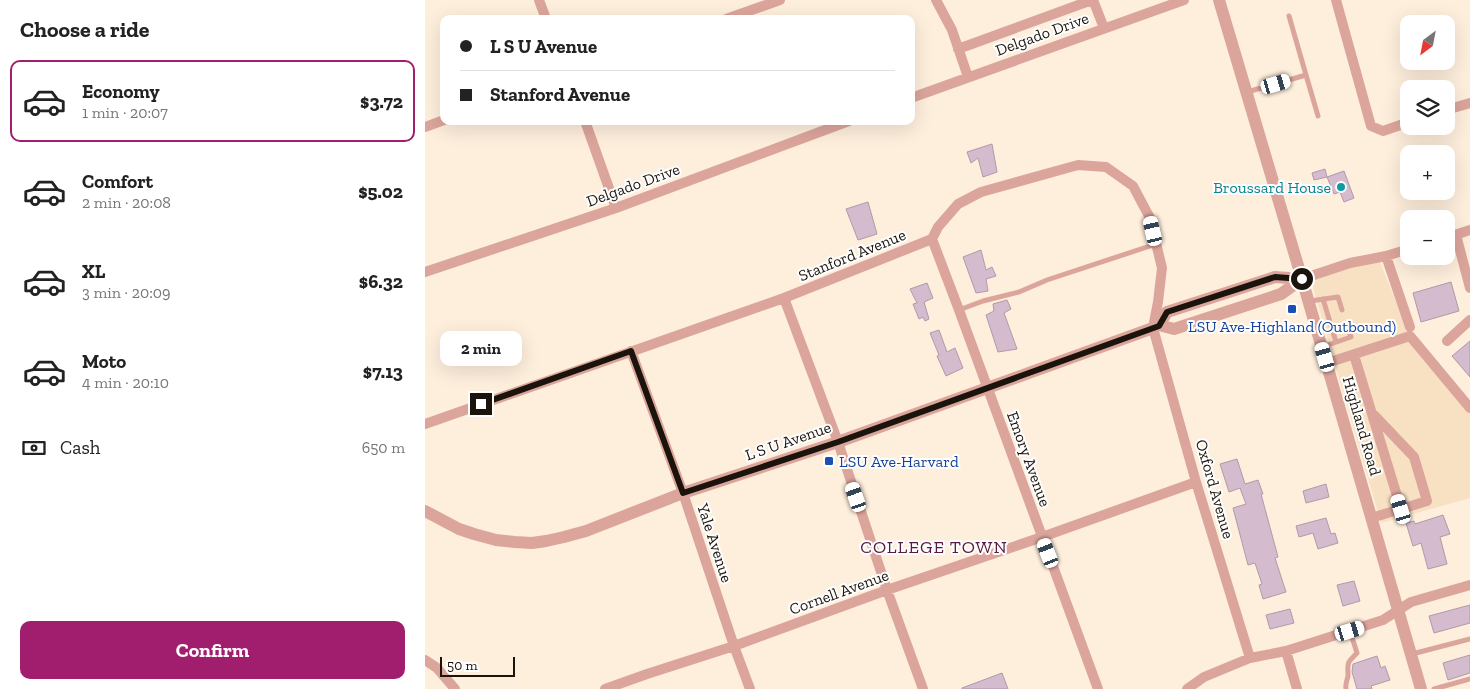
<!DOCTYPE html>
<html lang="en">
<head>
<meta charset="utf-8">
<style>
	:root { --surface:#fff; --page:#f6f6f6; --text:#222; --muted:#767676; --line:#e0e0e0; --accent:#a11e6e }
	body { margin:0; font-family:"Zilla Slab",serif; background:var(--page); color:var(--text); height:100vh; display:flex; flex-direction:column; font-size:19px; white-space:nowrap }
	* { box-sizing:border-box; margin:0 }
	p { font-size:16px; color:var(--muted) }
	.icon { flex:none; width:28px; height:28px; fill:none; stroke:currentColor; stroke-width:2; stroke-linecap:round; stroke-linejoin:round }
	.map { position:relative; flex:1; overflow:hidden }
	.panel { display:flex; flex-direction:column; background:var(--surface); width:425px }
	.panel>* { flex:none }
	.top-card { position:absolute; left:15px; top:15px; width:475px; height:110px; border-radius:10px; box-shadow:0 5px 20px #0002; display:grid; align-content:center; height:110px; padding:0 20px; background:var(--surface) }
	.needle { width:32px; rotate:212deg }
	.fabs { position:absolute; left:975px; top:15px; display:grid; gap:10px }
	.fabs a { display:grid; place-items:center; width:55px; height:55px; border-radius:10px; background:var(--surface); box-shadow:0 5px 20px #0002; font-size:25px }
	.scale { position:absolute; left:15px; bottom:12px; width:75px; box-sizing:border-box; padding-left:5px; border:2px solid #1b140c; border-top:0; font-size:14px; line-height:18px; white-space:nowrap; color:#1b140c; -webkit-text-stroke:4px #fefefe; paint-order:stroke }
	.end { position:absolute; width:22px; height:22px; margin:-11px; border:6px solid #1b140c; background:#fff; box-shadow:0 0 0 2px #fff }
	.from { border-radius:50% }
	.bubble { position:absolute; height:35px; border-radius:10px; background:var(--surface); box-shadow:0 5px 20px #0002; font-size:16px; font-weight:700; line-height:35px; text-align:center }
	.car { position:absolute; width:15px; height:30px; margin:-15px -8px; border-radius:6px; box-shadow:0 0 4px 1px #0007; background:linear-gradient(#fff 24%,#345 0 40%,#fff 0 76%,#345 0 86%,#fff 0) }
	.top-card b { display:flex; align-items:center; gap:18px; height:48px; font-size:19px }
	.top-card b+b { border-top:1px solid var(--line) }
	.top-card i { width:12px; height:12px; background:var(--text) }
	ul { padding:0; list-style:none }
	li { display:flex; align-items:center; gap:15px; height:82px; margin:0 10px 8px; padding:0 10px; border:2px solid transparent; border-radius:10px }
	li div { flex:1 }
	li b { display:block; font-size:19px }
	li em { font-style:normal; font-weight:700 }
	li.on { border-color:var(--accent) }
	li>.icon { width:45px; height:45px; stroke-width:1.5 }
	h2 { padding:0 20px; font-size:22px; line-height:60px }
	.pay { display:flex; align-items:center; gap:12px; height:55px; padding:0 20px; font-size:19px }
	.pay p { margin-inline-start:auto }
	.action { display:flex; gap:10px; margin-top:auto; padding:10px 20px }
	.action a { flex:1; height:58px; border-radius:10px; background:var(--accent); color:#fff; font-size:20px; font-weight:700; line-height:58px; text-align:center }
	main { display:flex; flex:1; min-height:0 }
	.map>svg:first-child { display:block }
</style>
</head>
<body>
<main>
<section class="panel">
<h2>Choose a ride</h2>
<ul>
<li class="on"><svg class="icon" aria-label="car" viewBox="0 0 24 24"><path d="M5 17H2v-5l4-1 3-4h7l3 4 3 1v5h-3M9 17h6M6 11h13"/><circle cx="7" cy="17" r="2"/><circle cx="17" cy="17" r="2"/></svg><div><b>Economy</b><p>1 min · 20:07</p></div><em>$3.72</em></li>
<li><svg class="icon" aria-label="car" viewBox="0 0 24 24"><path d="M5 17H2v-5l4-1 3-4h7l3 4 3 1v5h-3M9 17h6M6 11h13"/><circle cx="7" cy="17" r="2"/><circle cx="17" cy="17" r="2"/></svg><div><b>Comfort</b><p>2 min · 20:08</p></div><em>$5.02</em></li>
<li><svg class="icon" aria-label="car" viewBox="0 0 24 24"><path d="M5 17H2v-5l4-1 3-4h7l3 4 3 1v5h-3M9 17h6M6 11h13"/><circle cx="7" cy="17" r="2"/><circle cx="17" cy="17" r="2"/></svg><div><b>XL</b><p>3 min · 20:09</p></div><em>$6.32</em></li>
<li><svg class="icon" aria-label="car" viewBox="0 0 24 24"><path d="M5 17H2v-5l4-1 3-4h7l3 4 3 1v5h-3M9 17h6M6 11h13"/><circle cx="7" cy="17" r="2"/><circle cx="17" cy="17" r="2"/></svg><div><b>Moto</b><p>4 min · 20:10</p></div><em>$7.13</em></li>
</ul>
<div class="pay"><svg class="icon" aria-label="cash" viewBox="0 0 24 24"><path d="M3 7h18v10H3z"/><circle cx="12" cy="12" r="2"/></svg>Cash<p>650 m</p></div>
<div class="action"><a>Confirm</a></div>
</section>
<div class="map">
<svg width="1045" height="689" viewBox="0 0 1045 689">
	<rect width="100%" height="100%" fill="#feeedc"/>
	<!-- built -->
	<path fill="#f8e0c3" d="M 954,260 L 985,336 L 1045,408 L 1045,498 L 956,523 L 885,277 Z"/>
	<!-- building -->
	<path fill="#d4bcce" stroke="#b099aa" d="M 567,144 L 572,172 L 558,177 L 553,158 L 546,163 L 542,152 Z
		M 900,169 L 902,177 L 889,180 L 887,173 Z
		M 919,171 L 929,198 L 919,202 L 915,192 L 909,194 L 902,177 Z
		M 443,202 L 452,234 L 433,240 L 421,209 Z
		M 556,250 L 561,270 L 567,267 L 571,276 L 561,279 L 563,291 L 551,293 L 538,257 Z
		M 1026,282 L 1034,311 L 996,322 L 988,293 Z
		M 502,283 L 508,298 L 499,302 L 504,319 L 500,321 L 498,317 L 494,319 L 488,304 L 492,303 L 485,289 Z
		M 582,300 L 586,309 L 579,313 L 592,349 L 573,352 L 561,315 L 569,311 L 568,304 Z
		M 514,330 L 522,352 L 530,348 L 538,368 L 521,376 L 512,356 L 514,355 L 505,333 Z
		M 1045,341 L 1045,377 L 1027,356 Z
		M 812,459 L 820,484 L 833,480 L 838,494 L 836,494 L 853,557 L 850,558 L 861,592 L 838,599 L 834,585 L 837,584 L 830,563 L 823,565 L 808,508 L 821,504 L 815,488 L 804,492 L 795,464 Z
		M 901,484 L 904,497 L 881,503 L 878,491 Z
		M 1018,515 L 1025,534 L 1015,537 L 1022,564 L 1003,569 L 996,543 L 988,546 L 981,523 L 989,521 L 990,524 Z
		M 901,518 L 906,534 L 910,533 L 913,543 L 893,549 L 888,533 L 874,537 L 871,526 Z
		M 929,581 L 935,601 L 918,606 L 912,585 Z
		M 1045,605 L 1045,623 L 1009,633 L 1004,616 Z
		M 865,609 L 869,623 L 845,629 L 841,615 Z
		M 1045,655 L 1045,673 L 1023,680 L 1018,663 Z
		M 952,656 L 956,668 L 960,666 L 965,680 L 946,686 L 947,689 L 932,689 L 927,672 L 928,664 Z
		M 577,673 L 583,689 L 537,689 L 537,688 Z"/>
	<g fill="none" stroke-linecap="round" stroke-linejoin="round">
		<!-- service -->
		<path stroke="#dca59b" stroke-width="5" d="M 864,16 L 881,75
			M 822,92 L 881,75 L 893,116
			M 898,299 L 911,342
			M 885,301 L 913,297 L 917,310
			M 534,310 L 558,301 L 594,292 L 622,280 L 731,244
			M 897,347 L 926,337 L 923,329
			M 987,654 L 1045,639
			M 921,689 C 920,684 922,681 923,676 C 923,662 921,664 932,653 L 925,631
			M 1009,689 L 1045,679"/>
		<!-- minor -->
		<path stroke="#dca59b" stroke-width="10" d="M 114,0 L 121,19
			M 511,0 L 527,30 L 543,77
			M 668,0 L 679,28
			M 911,0 L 946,126 L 958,131 L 984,122
			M 301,19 L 355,0
			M 533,49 L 667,0
			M 486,98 L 759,0
			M 1021,110 L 1045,103
			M 160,121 L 191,208
			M 0,127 L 19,120
			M 1031,235 L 1045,288
			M 1021,238 L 1045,230
			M 507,239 L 534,310 L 673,689
			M 984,249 L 961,256 L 985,327
			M 0,272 L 191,208 L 424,121
			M 877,279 L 925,263 L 961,256
			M 359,298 L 413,442 L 462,590 L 498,689
			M 1022,341 L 1045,320
			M 206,351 L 258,493 L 309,646 L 325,689
			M 929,355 L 976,509 L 946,518
			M 902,363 L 985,336 L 1045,408
			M 949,415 L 989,457 L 1002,501 L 976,509
			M 0,424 L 359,298 L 507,239 L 513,227 L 533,204 L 556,192 L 653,165 L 681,167 L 708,186 L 725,218 L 737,268 L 733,302 L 728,328 L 771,482 L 825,658
			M 861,651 L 872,689
			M 0,660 L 12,668 L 30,689
			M 180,689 L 222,674 L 309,646 L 462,590 L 617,537 L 771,482
			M 762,689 L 779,677 L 825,658 L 861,651 L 958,620 L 986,602 L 1045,585"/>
		<!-- tertiary -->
		<path stroke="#dca59b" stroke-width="12" d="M 794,0 L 877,279 L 996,689
			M 734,325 L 742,312 L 850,277 L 877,279
			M 0,511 L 34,529 L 49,534 L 71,540 L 90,542 L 107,543 L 121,541 L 139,537 L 161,531 L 258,493 L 413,442 L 728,328 L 734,325 L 749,329 L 856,294 L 877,279"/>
	</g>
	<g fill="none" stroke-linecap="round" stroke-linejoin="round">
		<!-- route -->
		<path stroke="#1b140c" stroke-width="6" d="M 56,404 L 206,351 L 258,493 L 413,442 L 734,326 L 742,312 L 850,277 L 877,279"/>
	</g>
	<!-- markers -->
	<circle fill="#0f9aa8" stroke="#fefefe" stroke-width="2" cx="916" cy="187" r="5"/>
	<g fill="#1a4fb4" stroke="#fefefe" stroke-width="2">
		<rect x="862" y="304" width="10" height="10" rx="2.5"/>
		<rect x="399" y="456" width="10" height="10" rx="2.5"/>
	</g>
	<g text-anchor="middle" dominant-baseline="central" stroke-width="4" stroke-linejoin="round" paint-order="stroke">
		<!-- street labels -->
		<g font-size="16" fill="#1b140c" stroke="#fefefe">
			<text transform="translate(617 34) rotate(-20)">Delgado Drive</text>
			<text transform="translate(208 185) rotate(-20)">Delgado Drive</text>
			<text transform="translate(427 255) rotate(-22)">Stanford Avenue</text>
			<text transform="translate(937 426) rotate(74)">Highland Road</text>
			<text transform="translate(363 441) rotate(-19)">L S U Avenue</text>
			<text transform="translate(604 459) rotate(70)">Emory Avenue</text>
			<text transform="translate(790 489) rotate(74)">Oxford Avenue</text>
			<text transform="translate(290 543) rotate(72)">Yale Avenue</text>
			<text transform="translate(414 592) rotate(-20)">Cornell Avenue</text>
		</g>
		<!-- culture labels -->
		<g font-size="16" fill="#0d838f" stroke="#fefefe" text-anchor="end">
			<text x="906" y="187">Broussard House</text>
		</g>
		<!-- transit labels -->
		<g font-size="16" fill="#164399" stroke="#fefefe">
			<text x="867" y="326">LSU Ave-Highland (Outbound)</text>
			<text x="414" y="461" text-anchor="start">LSU Ave-Harvard</text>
		</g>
		<!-- neighbourhood labels -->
		<g font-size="18" letter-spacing="1" fill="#581a3d" stroke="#fefefe">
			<text x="509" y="547">COLLEGE TOWN</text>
		</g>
	</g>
</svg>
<div class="fabs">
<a><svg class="needle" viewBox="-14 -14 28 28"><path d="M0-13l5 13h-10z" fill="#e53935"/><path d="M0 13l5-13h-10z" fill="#767676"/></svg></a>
<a><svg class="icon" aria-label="layers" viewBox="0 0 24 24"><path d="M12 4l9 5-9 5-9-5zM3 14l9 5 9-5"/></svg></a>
<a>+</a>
<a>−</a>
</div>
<div class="scale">50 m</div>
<i class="end from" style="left:877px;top:279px"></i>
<i class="end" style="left:56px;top:404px"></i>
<div class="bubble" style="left:15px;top:331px;width:82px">2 min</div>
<i class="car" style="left:851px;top:84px;rotate:74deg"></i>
<i class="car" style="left:728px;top:231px;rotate:347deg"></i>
<i class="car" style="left:900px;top:357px;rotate:344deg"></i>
<i class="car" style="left:431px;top:497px;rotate:341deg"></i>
<i class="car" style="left:976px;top:509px;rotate:343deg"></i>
<i class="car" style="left:623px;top:553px;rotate:339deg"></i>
<i class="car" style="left:925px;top:631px;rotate:73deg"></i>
<div class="top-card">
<b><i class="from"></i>L S U Avenue</b>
<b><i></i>Stanford Avenue</b>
</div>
</div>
</main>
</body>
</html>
